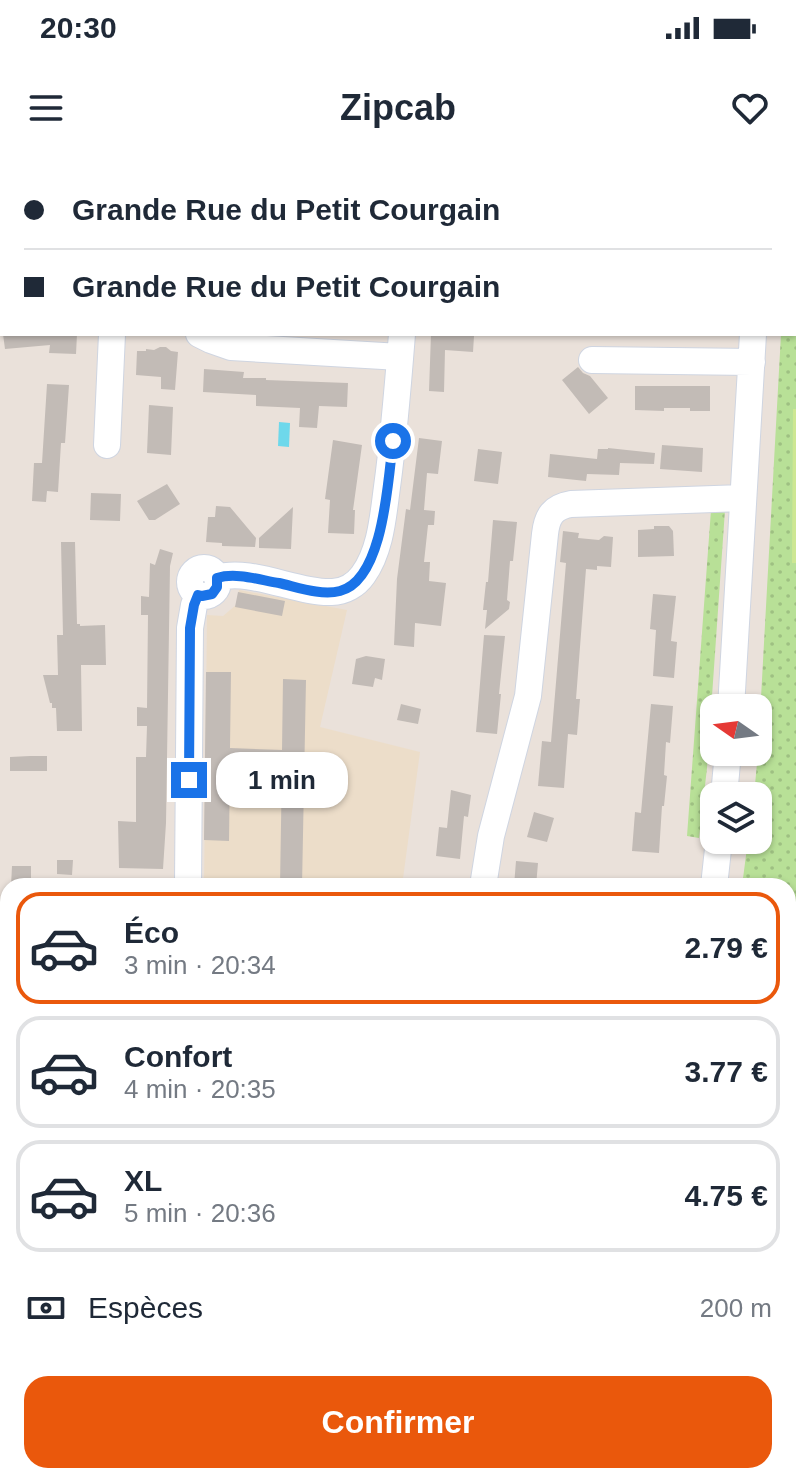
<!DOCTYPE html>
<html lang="fr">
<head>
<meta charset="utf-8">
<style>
	:root { --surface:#fff; --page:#f6f6f7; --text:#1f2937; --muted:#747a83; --line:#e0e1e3; --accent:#ea580c }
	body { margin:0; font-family:Arial,sans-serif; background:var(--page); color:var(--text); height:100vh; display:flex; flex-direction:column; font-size:30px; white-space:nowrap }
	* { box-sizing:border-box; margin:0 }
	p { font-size:26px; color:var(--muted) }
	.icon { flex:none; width:44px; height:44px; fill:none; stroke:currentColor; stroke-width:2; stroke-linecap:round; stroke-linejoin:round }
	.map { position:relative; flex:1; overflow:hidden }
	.drawer { position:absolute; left:0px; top:718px; width:796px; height:606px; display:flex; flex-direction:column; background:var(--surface); border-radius:24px 24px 0 0; box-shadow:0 2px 6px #0004 }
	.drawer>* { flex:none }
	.hud { position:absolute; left:0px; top:0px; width:796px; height:176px; box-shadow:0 2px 6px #0004; display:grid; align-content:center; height:176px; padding:0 24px; background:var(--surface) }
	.needle { width:52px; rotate:284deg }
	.fabs { position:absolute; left:700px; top:534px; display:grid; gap:16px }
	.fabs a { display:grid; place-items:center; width:72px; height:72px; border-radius:16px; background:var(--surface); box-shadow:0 2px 6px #0004; font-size:40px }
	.end { position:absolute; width:36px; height:36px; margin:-18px; border:10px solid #1a73e8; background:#fff; box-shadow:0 0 0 4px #fff }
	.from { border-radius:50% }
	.bubble { position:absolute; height:56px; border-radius:24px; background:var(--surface); box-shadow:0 2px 6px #0004; font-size:26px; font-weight:700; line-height:56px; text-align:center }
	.hud b { display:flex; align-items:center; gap:28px; height:76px; font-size:30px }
	.hud b+b { border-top:2px solid var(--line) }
	.hud i { width:20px; height:20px; background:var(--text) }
	ul { padding:14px 0 0; list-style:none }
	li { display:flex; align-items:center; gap:24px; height:112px; margin:0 16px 12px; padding:0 8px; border:4px solid var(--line); border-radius:24px }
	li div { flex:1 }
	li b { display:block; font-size:30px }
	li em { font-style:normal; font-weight:700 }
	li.current { border-color:var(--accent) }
	li>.icon { width:72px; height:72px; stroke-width:1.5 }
	.pay { display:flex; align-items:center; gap:20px; height:88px; padding:0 24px; font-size:30px }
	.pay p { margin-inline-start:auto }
	.primary-button { display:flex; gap:16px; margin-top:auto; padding:16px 24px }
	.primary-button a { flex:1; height:92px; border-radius:24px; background:var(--accent); color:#fff; font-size:32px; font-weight:700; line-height:92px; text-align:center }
	.status { display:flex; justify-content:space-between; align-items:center; height:56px; padding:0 40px; background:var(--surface); direction:ltr }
	.status svg { height:22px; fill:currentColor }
	header { display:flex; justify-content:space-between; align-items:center; height:104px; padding:0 24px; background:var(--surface); font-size:36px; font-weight:700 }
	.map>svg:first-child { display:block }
</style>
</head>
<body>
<div class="status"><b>20:30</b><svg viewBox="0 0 49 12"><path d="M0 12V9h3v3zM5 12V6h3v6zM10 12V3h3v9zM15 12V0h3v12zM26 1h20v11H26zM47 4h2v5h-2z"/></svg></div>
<header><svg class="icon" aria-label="menu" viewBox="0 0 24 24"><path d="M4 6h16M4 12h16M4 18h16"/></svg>Zipcab<svg class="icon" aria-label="heart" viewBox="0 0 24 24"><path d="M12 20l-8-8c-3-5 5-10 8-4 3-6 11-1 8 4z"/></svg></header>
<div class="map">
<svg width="796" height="1323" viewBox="0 0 796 1323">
	<defs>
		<pattern id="grass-dots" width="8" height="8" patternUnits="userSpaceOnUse" patternTransform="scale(2)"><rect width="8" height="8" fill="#b8e097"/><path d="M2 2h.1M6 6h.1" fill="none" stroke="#9ec082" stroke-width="1.8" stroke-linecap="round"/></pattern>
	</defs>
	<rect width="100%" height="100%" fill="#eae1da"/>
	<!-- education -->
	<path fill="#ecddc9" d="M 239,430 L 347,450 L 320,567 L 420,592 L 402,726 L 204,726 L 207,455 L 223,456 L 236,445 Z"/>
	<!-- grass -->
	<path fill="url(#grass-dots)" d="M 796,59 L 796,817 L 788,817 L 788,726 L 742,726 L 748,680 L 758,680 L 758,636 L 754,636 L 758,592 L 781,174 L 794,174 L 794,61 Z
		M 711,350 L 725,350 L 707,608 L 699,678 L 687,676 Z"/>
	<!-- park -->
	<path fill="#b8e097" d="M 788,859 L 796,859 L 796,1007 L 788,1007 Z"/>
	<!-- pitch -->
	<path fill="#cde793" d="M 793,249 L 796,249 L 796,403 L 792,403 Z"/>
	<!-- water -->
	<path fill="#6ed8eb" d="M 279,262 L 290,263 L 289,287 L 278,286 Z"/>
	<!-- building -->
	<path fill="#c2bbb6" d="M 3,174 L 77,174 L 76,194 L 49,193 L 50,185 L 5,189 Z
		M 431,174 L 472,174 L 472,176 L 474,176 L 473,192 L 445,190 L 444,232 L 429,231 Z
		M 160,187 L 166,187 L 171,191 L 178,192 L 175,230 L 161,229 L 161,217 L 136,215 L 137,191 L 146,191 L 146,189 L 154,190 Z
		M 578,207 L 583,213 L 590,216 L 608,238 L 589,254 L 562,220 Z
		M 204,209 L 244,212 L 243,218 L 266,218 L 266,220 L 348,223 L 347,247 L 319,246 L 317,268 L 299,267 L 300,248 L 256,246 L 256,235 L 203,232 Z
		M 47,224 L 69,225 L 65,283 L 61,283 L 58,332 L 47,331 L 46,342 L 32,341 L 34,303 L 42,303 Z
		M 635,226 L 710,226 L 710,251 L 690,251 L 690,248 L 664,248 L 664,251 L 635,250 Z
		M 149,245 L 173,247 L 171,295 L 147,293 Z
		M 419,278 L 442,281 L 438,314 L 427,313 L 424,350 L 435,351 L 434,365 L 428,365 L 424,402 L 430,402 L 429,421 L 446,423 L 441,466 L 415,463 L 414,487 L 394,485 L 397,419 L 406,349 L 410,350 Z
		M 333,280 L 362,285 L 353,350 L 355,350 L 354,374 L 328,373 L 330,340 L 325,339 Z
		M 662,285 L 703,288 L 702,312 L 660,309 Z
		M 608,288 L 655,293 L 654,304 L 620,303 L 619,315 L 587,314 L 586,321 L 548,317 L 550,294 L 597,299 L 598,289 L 608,289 Z
		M 478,289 L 502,292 L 498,324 L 474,321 Z
		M 167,324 L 180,344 L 155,360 L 149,360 L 137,341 Z
		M 91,333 L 121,334 L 120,361 L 90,360 Z
		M 216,346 L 230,347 L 256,378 L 255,387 L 222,386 L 222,383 L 206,382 L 208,357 L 215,357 Z
		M 293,347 L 291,389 L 259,388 L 259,378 Z
		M 493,360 L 517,362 L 513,401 L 510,401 L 507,440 L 510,442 L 509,449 L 485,469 L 487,450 L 483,450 L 486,422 L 488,422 Z
		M 654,366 L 669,366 L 673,371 L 674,396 L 638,397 L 638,370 L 654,369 Z
		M 563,371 L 579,373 L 578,378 L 599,380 L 604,376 L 613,377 L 611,407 L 597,406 L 597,410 L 586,409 L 576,539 L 580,539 L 577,575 L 568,574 L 564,628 L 538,626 L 542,581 L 551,582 L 566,403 L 560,402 Z
		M 61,382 L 75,382 L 77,464 L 80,464 L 80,466 L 105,465 L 106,505 L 81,505 L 82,571 L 57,571 L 56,548 L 52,548 L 52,543 L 50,543 L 43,515 L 58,515 L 57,475 L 63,475 Z
		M 160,389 L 173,393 L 170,406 L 166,663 L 163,709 L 119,708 L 118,661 L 136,662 L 136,597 L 146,597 L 147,566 L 137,566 L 137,547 L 147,548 L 148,455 L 141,455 L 141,436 L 149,437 L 150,403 L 155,405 Z
		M 238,432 L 285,441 L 282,456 L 235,447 Z
		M 653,434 L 676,436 L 671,481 L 677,482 L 674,518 L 653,516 L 656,470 L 650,469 Z
		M 484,475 L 505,476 L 499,534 L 501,534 L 497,574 L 476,572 Z
		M 366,496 L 385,499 L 382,520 L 375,518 L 373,527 L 352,524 L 356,499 Z
		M 206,512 L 231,512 L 230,588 L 282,590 L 283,519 L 306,520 L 302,726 L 280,726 L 282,604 L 230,604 L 229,681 L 204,680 Z
		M 401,544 L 421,549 L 418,564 L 397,560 Z
		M 651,544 L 673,546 L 670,583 L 666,582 L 664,615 L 667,616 L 664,646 L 662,646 L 659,693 L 632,691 L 635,652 L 641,653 Z
		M 30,596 L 47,596 L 47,611 L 10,611 L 10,597 Z
		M 451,630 L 471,635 L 468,657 L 464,656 L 460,699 L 436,696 L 439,667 L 447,668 Z
		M 534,652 L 554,658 L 547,682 L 527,677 Z
		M 57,700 L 73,700 L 72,715 L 57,714 Z
		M 516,701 L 538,703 L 536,726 L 514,726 Z
		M 12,706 L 31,706 L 31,726 L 11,726 Z"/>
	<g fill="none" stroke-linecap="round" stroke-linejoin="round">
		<defs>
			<path id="minor" d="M 412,2 L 412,0
				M 724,2 L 724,0
				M 764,2 L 764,0
				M 794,13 L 796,13
				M 0,136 L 2,136
				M 199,174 L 211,180 L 231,187 L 400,197
				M 592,200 L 752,202
				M 107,285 L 112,174
				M190 422a14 14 0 1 1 28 0a14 14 0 1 1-28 0Z
				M 217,418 C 249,407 299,434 332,432 C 344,432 356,425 363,415 C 381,390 383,356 387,327 C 394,276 398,225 402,174
				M 731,548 L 753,174
				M 724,636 L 728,592
				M 188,726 L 190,468 L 194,445 L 198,435
				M 483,726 L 491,676 L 528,536 L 545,374 C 547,356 553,347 571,344 L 743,338
				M 714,726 L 719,680
				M 788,1017 L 796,1017
				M 184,1323 L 184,1316
				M 657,1323 L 657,1316"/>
		</defs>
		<!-- minor casing -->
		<use href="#minor" stroke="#cfd5e1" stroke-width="28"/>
		<!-- minor -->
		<use href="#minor" stroke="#fff" stroke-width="26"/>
	</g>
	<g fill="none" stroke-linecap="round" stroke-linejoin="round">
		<!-- route -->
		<path stroke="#1a73e8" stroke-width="10" d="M 189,620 L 190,468 L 194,445 L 198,435 L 202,436 L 212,434 L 217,427 L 217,418 C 236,412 260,420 279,423 C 297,427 321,436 340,431 C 384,420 388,319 393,281"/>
	</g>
</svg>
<div class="fabs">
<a><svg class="needle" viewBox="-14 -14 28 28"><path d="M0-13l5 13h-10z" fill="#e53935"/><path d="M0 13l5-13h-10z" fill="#747a83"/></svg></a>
<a><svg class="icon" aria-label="layers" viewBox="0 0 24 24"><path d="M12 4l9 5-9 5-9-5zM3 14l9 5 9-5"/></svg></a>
</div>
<i class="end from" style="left:393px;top:281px"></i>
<i class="end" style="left:189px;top:620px"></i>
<div class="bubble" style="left:216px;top:592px;width:132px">1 min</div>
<div class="hud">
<b><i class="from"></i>Grande Rue du Petit Courgain</b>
<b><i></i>Grande Rue du Petit Courgain</b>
</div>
<section class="drawer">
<ul>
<li class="current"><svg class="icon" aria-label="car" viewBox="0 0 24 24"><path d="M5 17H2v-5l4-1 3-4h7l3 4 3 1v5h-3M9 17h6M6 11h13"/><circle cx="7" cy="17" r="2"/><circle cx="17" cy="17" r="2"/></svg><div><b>Éco</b><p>3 min · 20:34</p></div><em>2.79 €</em></li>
<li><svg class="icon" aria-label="car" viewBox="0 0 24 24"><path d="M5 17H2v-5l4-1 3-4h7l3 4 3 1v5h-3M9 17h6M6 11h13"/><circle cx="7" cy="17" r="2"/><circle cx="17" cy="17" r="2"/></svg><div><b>Confort</b><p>4 min · 20:35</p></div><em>3.77 €</em></li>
<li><svg class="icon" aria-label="car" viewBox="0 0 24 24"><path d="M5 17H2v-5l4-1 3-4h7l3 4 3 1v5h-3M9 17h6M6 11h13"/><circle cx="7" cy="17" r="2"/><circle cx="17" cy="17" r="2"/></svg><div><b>XL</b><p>5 min · 20:36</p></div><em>4.75 €</em></li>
</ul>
<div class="pay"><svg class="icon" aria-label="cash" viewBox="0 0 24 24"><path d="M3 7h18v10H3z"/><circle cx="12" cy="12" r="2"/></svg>Espèces<p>200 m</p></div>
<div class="primary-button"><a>Confirmer</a></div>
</section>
</div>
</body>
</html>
